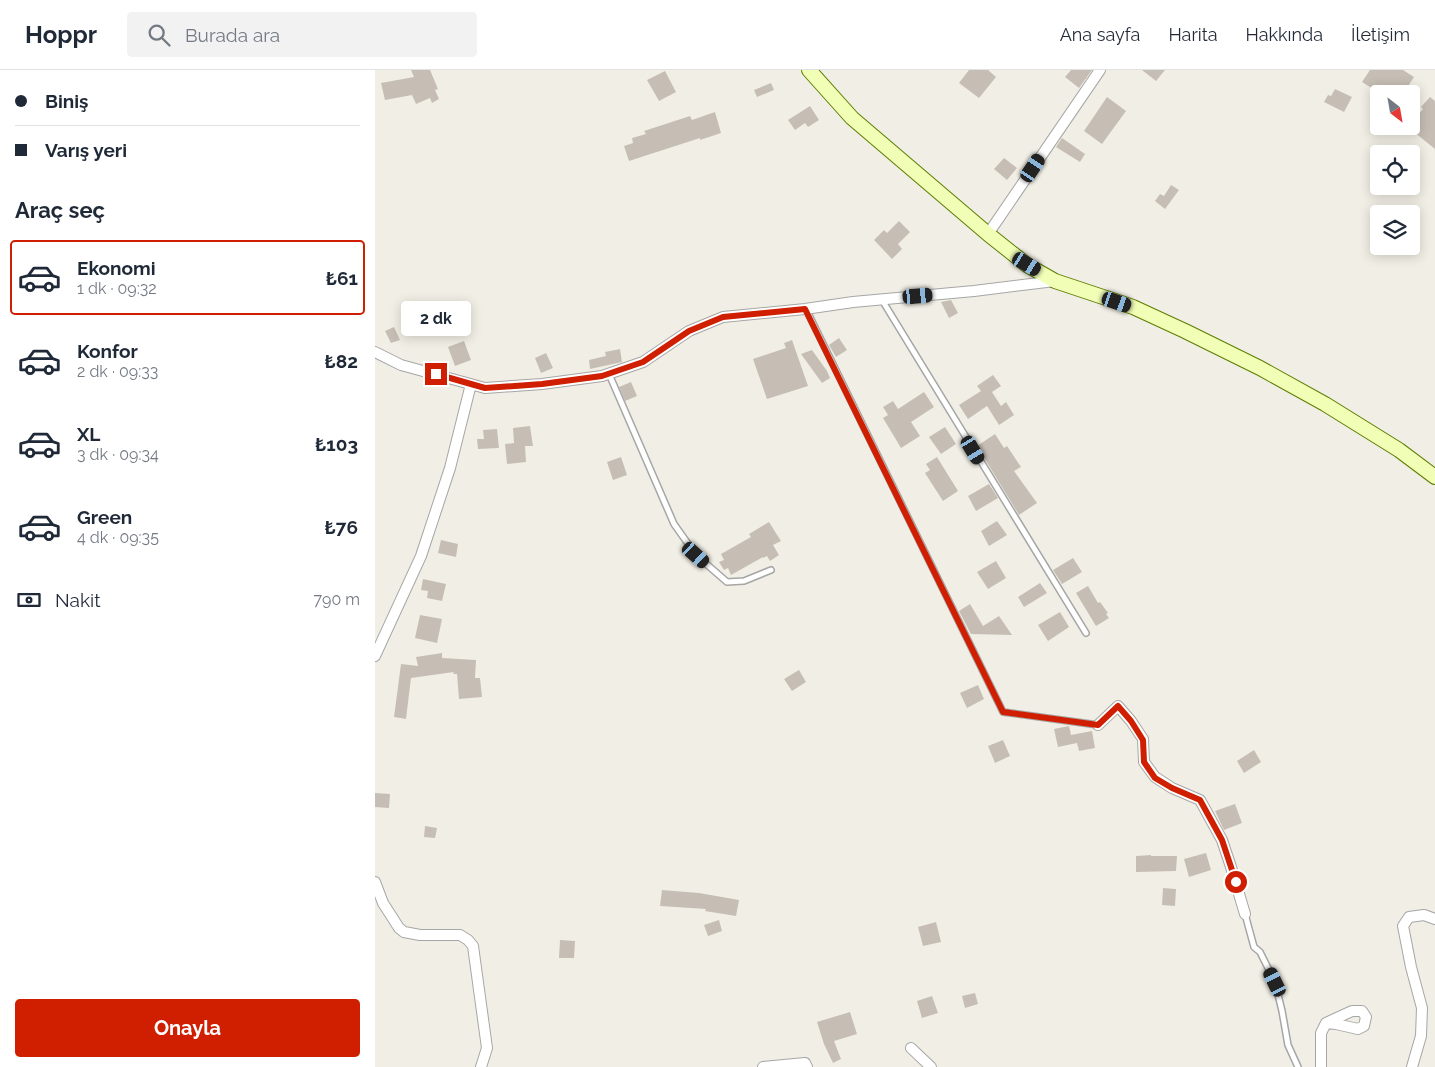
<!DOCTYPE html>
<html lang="tr">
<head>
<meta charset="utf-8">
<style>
	:root { --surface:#fff; --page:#f2f2f3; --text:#1f2937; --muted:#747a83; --line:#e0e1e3; --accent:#cf1e00 }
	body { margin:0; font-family:Raleway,sans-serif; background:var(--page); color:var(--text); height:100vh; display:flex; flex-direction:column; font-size:19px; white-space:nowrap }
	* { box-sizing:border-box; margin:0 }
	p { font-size:16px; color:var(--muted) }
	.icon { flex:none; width:28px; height:28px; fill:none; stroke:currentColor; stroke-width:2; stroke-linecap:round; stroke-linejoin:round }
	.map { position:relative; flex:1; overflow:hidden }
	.side { display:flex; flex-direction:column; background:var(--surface); width:375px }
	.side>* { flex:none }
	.banner { display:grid; align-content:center; height:110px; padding:0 15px; background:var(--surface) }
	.needle { width:32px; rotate:149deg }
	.fabs { position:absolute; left:995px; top:15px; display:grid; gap:10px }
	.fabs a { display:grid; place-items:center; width:50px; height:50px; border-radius:5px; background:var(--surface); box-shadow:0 2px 12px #0003; font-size:25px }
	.end { position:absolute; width:22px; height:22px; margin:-11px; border:6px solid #cf1e00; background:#fff; box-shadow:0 0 0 2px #fff }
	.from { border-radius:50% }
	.bubble { position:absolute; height:35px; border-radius:5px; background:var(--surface); box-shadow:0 2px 12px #0003; font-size:16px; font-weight:700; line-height:35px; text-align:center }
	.car { position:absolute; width:15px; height:30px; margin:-15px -8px; border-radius:6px; box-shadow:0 0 4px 1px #0007; background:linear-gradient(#222 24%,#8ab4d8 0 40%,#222 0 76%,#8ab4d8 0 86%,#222 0) }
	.banner b { display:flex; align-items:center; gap:18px; height:48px; font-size:19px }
	.banner b+b { border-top:1px solid var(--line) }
	.banner i { width:12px; height:12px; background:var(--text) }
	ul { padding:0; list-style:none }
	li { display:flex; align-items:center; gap:15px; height:75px; margin:0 10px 8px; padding:0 5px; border:2px solid transparent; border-radius:5px }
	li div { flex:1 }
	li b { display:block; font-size:19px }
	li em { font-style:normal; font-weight:700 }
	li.current { border-color:var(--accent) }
	li>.icon { width:45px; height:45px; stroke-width:1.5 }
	h2 { padding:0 15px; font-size:22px; line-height:60px }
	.pay { display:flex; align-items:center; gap:12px; height:55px; padding:0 15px; font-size:19px }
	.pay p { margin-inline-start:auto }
	.action { display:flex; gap:10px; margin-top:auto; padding:10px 15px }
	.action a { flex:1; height:58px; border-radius:5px; background:var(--accent); color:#fff; font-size:20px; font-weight:700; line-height:58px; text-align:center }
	header { display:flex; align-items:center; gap:30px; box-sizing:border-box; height:70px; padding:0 25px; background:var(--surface); border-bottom:1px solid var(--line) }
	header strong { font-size:24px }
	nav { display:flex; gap:28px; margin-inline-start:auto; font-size:18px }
	.search { width:350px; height:45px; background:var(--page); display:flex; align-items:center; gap:12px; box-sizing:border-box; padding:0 18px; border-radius:5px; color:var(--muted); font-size:19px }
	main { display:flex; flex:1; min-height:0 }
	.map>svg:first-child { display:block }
</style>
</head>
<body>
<header>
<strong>Hoppr</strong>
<div class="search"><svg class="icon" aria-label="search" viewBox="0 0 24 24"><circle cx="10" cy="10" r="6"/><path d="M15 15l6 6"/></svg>Burada ara</div>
<nav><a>Ana sayfa</a><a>Harita</a><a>Hakkında</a><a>İletişim</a></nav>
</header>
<main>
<section class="side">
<div class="banner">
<b><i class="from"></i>Biniş</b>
<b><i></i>Varış yeri</b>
</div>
<h2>Araç seç</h2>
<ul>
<li class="current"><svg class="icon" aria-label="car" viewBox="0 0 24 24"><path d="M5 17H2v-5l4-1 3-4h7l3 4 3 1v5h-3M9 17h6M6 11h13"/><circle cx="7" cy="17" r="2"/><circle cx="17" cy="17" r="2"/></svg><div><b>Ekonomi</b><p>1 dk · 09:32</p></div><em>₺61</em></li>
<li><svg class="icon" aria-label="car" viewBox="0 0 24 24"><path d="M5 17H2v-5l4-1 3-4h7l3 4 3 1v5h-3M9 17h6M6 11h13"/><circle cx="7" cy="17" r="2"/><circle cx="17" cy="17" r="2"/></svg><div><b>Konfor</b><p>2 dk · 09:33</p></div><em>₺82</em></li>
<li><svg class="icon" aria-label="car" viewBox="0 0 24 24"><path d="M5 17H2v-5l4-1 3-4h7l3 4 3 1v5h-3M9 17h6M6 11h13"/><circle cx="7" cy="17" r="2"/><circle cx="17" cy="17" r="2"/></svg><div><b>XL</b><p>3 dk · 09:34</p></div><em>₺103</em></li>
<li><svg class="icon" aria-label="car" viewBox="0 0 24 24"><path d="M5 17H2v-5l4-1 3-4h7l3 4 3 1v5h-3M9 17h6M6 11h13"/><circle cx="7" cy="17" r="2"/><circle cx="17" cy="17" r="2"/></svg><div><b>Green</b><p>4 dk · 09:35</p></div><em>₺76</em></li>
</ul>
<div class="pay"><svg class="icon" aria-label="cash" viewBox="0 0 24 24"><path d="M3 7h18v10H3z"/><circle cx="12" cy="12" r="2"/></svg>Nakit<p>790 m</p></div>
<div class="action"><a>Onayla</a></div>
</section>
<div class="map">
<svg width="1060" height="997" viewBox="0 0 1060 997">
	<rect width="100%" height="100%" fill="#f1efe5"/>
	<!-- building -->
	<path fill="#c6beb4" d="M 36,0 L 55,0 L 63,19 L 60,20 L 64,29 L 57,33 L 55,28 L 41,34 L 37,25 L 10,30 L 6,13 L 39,7 Z
		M 594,0 L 613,0 L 621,7 L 604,28 L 584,13 Z
		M 696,0 L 717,0 L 704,18 L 690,7 Z
		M 767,0 L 790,0 L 781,11 Z
		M 995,0 L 1028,0 L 1039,7 L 1028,24 L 1006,24 L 987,12 Z
		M 290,1 L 301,22 L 284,31 L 272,10 Z
		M 396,13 L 399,20 L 382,27 L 379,20 Z
		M 960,19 L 977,27 L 969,42 L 949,32 L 953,25 L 956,26 Z
		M 732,27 L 751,41 L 727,74 L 709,61 Z
		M 1055,27 L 1060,31 L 1060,79 L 1039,62 L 1044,56 L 1038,51 L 1048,39 L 1046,37 Z
		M 435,36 L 444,50 L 433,57 L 430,53 L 420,60 L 413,50 Z
		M 340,42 L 346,63 L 325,70 L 325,68 L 254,91 L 249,76 L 258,73 L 257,68 L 271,64 L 269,61 L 315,46 L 317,50 Z
		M 687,68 L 710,84 L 705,92 L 681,77 Z
		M 629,88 L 642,98 L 632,110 L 619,99 Z
		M 796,115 L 804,120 L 790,139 L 780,131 L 785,124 L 789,126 Z
		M 524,151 L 535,162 L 523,174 L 527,179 L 517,189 L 499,170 L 509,160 L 512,163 Z
		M 576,230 L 583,243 L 574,248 L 566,232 Z
		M 19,257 L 25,270 L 16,273 L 10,261 Z
		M 464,268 L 472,280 L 461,287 L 454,275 Z
		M 417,270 L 433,316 L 392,329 L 378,289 L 411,278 L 409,273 Z
		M 89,271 L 96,290 L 80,296 L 73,277 Z
		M 245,279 L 247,292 L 215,299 L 214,290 L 231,286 L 230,282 Z
		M 437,280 L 452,301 L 455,308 L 447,313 L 426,284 Z
		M 171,283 L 178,298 L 166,303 L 160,288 Z
		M 618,305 L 626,316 L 617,322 L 626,336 L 631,332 L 639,345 L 624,355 L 612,336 L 593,349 L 584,335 L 606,321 L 602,316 Z
		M 256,312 L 262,326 L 250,331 L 244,317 Z
		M 549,322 L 559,337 L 536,352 L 545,366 L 526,378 L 508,348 L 513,345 L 508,337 L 518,331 L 523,339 Z
		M 155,356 L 158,376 L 150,376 L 151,392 L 132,394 L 130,374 L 139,373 L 138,358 Z
		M 570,357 L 581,374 L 566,384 L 554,367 Z
		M 122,359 L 124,378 L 103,379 L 102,369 L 109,369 L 108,360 Z
		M 620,364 L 629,378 L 632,376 L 646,397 L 639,401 L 662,433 L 644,445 L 602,376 Z
		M 246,387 L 252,405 L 238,410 L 232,392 Z
		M 562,387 L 583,421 L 568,431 L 550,403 L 555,400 L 551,394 Z
		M 614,414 L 623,428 L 601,441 L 593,426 Z
		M 622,451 L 632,465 L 614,476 L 606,461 Z
		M 394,452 L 406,471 L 398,475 L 404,485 L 395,491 L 392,486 L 388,488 L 388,487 L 356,505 L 353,498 L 349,500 L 344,492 L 349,490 L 346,484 L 376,467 L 374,464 Z
		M 66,470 L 83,474 L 81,487 L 63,483 Z
		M 698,488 L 707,502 L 687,514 L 678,500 Z
		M 621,491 L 631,508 L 613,519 L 602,502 Z
		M 48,509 L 71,514 L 67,531 L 52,528 L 53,521 L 46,520 Z
		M 665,513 L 672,523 L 649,537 L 643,527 Z
		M 713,516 L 723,533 L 725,532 L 733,543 L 731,544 L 734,548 L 721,556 L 701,523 Z
		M 595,534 L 608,556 L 624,546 L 637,565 L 596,564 L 584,541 Z
		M 685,542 L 694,557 L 673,571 L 663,555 Z
		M 45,545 L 67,549 L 62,573 L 40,568 Z
		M 67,583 L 67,588 L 101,590 L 100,608 L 105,608 L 107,627 L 84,629 L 82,604 L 78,604 L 79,602 L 36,608 L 31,649 L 19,647 L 26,594 L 43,596 L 41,587 Z
		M 424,600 L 431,612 L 417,621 L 409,609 Z
		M 603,615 L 609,629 L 592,638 L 585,623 Z
		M 694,656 L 696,665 L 717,661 L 720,678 L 704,681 L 702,673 L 683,677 L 679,659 Z
		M 628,670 L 635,686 L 620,693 L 613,676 Z
		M 879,680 L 886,692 L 869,703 L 862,691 Z
		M 0,723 L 15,724 L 14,738 L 0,737 Z
		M 860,734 L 867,753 L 849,760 L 840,741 Z
		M 50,756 L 62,758 L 60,768 L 49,767 Z
		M 831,783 L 836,800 L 814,807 L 809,789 Z
		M 776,785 L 776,786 L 802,786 L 801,801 L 761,802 L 761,786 Z
		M 788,818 L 801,819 L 800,836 L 787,835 Z
		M 287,820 L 324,823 L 364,830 L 361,846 L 330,841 L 331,839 L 285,836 Z
		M 344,850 L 347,861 L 333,866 L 329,855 Z
		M 561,852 L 566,872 L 548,876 L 543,857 Z
		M 185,870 L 200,871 L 199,888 L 184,888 Z
		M 600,923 L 603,934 L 590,938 L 587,926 Z
		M 557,926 L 563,943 L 547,948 L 542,931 Z
		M 475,942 L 482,964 L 459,971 L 466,989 L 458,993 L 449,974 L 442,952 Z"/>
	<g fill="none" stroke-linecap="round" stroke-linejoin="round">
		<defs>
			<path id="lane" d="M 507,230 L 711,563
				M 431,239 L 628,642 L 723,655
				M 234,304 L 299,454 L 321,485 L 352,512 L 369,511 L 396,500
				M 870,844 L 879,877 L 885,882 L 900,912 L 907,941 L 913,975 L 923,997"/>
			<path id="street" d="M 613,164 L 725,0
				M 0,282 L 26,295 L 110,318 L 167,314 L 227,306 L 268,292 L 314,261 L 348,247 L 430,239 L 478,232 L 599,221 L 680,211
				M 0,586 L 46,486 L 75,398 L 96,314
				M 723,655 L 743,636 L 756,651 L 768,669 L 769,692 L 780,707 L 797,718 L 825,730 L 847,770 L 856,797 L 870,844
				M 0,812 L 8,833 L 24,858 L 29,862 L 45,865 L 85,865 L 93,870 L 98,876 L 112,978 L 106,997
				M 536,978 L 556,997
				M 388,997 L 430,993 L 432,997
				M 946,997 L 946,963 L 951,953 L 977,941 L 987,941 L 991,947 L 989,956 L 983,959 L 961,954 L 951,953
				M 1037,997 L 1046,966 L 1047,938 L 1036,897 L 1028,856 L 1034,847 L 1049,845 L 1060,849"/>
			<path id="secondary" d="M 434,0 L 477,48 L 613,164 L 652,195 L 680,211 L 758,237 L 810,261 L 885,298 L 950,334 L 1024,380 L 1060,407"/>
		</defs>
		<!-- lane casing -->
		<use href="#lane" stroke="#a6a6a6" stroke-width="8"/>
		<!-- street casing -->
		<use href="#street" stroke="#a6a6a6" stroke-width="12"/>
		<!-- secondary casing -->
		<use href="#secondary" stroke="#5d7d00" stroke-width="16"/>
		<!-- lane -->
		<use href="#lane" stroke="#fff" stroke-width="5"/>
		<!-- street -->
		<use href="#street" stroke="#fff" stroke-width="10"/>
		<!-- secondary -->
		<use href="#secondary" stroke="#f0feb6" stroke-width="14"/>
	</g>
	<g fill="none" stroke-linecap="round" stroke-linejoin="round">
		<!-- route -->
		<path stroke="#cf1e00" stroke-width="6" d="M 61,304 L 110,318 L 167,314 L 227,306 L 268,292 L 314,261 L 348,247 L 430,239 L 628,642 L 723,655 L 743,636 L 756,651 L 768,670 L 769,692 L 780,708 L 797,718 L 825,730 L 847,770 L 861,812"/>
	</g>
</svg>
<div class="fabs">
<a><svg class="needle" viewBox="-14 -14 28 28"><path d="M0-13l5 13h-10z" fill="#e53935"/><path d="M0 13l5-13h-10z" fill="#747a83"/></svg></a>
<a><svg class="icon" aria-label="locate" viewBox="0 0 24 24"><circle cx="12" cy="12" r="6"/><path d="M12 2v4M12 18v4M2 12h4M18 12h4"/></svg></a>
<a><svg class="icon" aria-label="layers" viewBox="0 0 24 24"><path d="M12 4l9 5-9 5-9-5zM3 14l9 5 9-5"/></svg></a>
</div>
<i class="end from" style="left:861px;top:812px"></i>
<i class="end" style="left:61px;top:304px"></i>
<div class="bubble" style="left:26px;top:231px;width:70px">2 dk</div>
<i class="car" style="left:658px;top:98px;rotate:34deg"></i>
<i class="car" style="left:652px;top:194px;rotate:121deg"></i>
<i class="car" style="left:543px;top:226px;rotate:85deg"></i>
<i class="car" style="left:742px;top:232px;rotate:109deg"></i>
<i class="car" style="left:598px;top:380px;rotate:149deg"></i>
<i class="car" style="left:321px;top:485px;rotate:132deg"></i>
<i class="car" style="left:900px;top:912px;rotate:334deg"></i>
</div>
</main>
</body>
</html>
